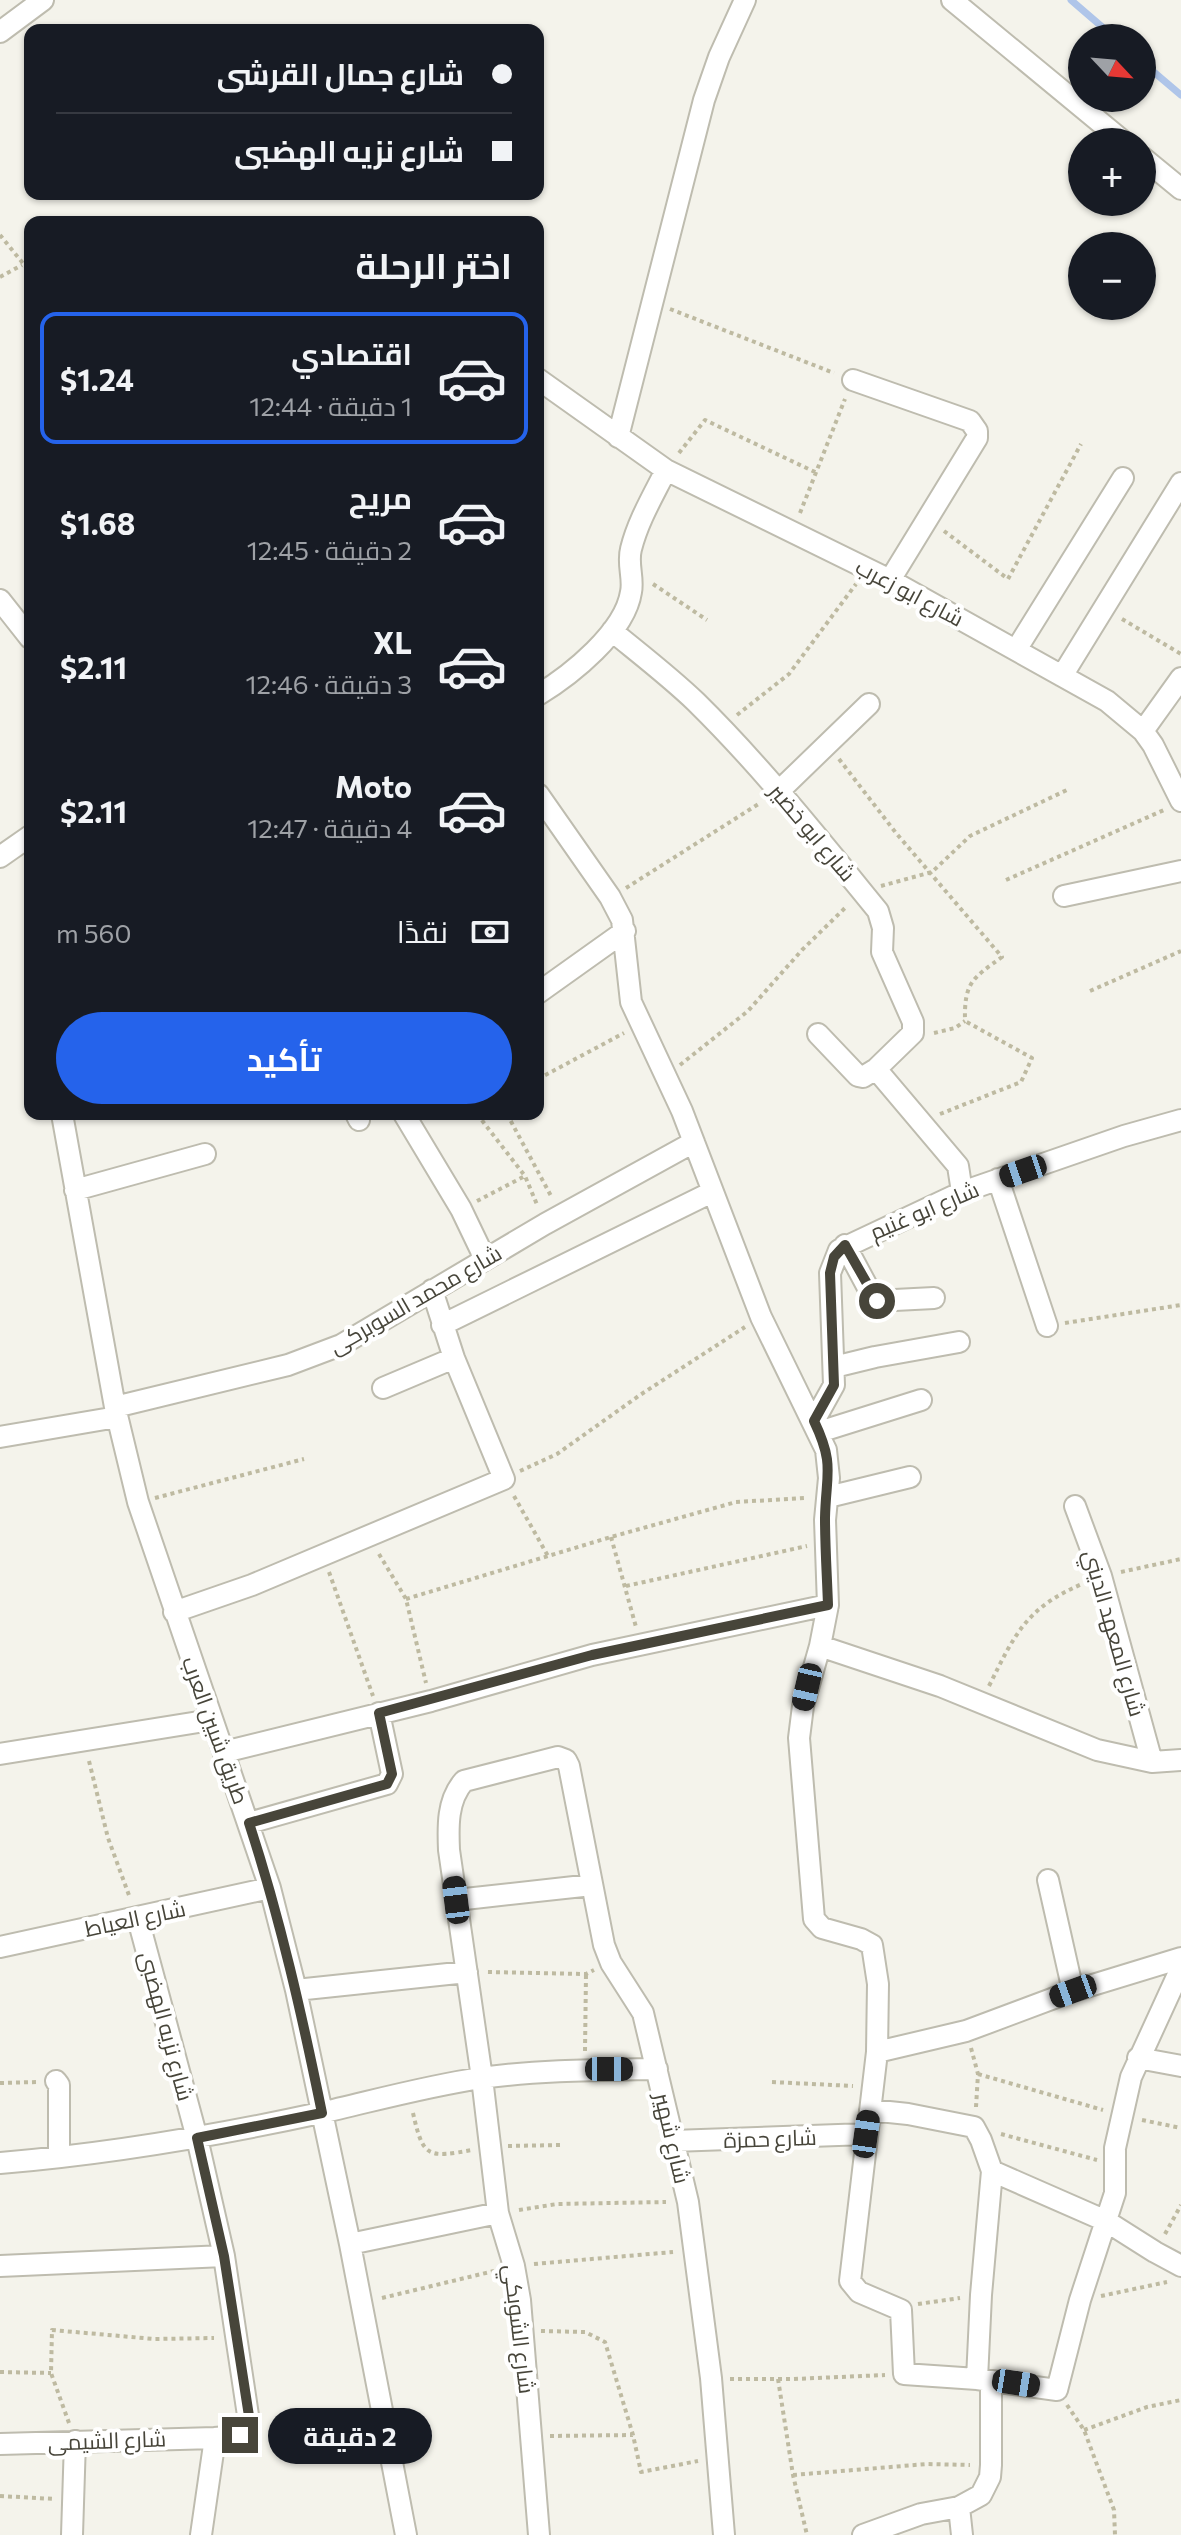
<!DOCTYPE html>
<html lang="ar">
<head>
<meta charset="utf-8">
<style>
	:root { --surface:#171b24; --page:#242831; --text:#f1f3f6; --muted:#9ea1a6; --line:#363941; --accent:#2563eb }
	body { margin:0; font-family:Commissioner,Cairo,sans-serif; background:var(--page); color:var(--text); direction:rtl; height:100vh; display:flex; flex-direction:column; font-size:30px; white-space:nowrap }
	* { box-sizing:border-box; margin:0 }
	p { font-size:26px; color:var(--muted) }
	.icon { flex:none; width:44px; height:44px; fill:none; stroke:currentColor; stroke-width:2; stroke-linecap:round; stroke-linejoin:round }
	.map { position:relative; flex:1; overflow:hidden; direction:ltr }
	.details { position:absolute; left:24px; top:216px; width:520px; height:904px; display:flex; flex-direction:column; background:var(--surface); border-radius:16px; box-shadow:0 2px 6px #0004; direction:rtl }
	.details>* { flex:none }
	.hud { position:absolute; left:24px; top:24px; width:520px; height:176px; border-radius:16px; box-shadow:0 2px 6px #0004; direction:rtl; display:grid; align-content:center; height:176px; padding:0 32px; background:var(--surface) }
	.needle { width:52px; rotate:116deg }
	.controls { position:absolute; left:1068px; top:24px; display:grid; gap:16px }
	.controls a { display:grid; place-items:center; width:88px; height:88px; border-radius:50%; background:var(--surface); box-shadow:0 2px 6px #0004; font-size:40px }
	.end { position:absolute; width:36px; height:36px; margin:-18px; border:10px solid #47453a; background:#fff; box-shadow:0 0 0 4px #fff }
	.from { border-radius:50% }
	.bubble { position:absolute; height:56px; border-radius:28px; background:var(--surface); box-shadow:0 2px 6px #0004; font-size:26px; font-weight:700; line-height:56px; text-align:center; direction:rtl }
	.car { position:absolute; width:24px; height:48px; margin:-24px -12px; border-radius:10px; box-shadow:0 0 6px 2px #0007; background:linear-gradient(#222 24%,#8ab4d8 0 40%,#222 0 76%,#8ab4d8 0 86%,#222 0) }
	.hud b { display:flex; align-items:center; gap:28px; height:76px; font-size:30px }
	.hud b+b { border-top:2px solid var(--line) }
	.hud i { width:20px; height:20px; background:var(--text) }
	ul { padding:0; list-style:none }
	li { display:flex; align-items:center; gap:24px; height:132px; margin:0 16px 12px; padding:0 16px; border:4px solid transparent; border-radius:16px }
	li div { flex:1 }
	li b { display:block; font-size:30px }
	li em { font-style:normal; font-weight:700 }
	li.selected { border-color:var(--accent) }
	li>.icon { width:72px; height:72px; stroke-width:1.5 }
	h2 { padding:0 32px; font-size:36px; line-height:96px }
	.pay { display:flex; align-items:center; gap:20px; height:88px; padding:0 32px; font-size:30px }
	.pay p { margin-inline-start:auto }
	.cta { display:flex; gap:16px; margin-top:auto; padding:16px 32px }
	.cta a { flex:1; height:92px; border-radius:48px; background:var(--accent); color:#fff; font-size:32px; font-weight:700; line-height:92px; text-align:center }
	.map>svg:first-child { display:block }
</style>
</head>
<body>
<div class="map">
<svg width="1181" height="2535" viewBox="0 0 1181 2535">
	<rect width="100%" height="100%" fill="#f4f3eb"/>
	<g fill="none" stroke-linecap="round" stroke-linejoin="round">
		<!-- stream -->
		<path stroke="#afc5e9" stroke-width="7" d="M 1071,0 L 1115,38
			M 1142,62 L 1181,95"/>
		<defs>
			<path id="minor" d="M 952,0 L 1124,142
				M 0,32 L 43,0
				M 1142,157 L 1181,189
				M 538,379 L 666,470 L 890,580 L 1107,701 L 1143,731 L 1153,745 L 1181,801
				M 853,380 L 970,421 L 977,431 L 977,438 L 890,580
				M 618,437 L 704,100 L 719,57 L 745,0
				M 0,600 L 30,638
				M 612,631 C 640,654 670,677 696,702 C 762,767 820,840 878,911 L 883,928 L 882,952 L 913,1022 L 913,1033 L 876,1069 L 863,1077 L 858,1076 L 818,1034
				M 1016,650 L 1123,478
				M 1062,676 L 1181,483
				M 538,695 C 571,675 625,632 631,592 C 634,578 627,564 631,549 C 638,521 653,496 666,470
				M 1143,731 L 1181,678
				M 779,791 L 869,704
				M 538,794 L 610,897 L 622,920 L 631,1002 L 682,1111 L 761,1317 L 826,1450 L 829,1478 L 825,1520 L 828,1605 L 820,1646 L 803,1706 L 799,1738 L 814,1919 L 822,1928 L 861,1939 L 872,1945 L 878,1984 L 877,2052 L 850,2281 L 859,2292 L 901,2310 L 904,2374 L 977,2379 L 1057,2390 L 1080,2300 L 1115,2193 L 1115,2148 L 1131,2077 L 1181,1968
				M 0,857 L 30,836
				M 1064,896 L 1181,871
				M 538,993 L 625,931
				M 876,1069 L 958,1166 L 962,1192
				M 62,1114 L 115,1407 L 138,1502 L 270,1888 L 296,1990 L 350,2244 L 406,2535
				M 356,1114 L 359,1120
				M 404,1114 L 461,1209 L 485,1259
				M 998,1179 L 1047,1326
				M 75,1190 L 205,1154
				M 845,1245 L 875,1301 L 934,1298
				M 442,1325 L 712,1192
				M 834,1367 L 875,1357 L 959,1342
				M 383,1388 L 454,1358
				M 115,1407 L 288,1365 L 341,1345 L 545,1224 L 694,1142
				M 814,1421 L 834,1385 L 830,1273 L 839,1250 L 962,1192 L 1124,1136 L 1181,1120
				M 819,1432 L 921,1400
				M 0,1437 L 117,1417
				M 828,1497 L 910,1477
				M 1075,1506 L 1101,1576 L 1152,1762
				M 174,1612 L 252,1585 L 504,1479 L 454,1358 L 432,1290
				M 820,1646 L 940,1686 L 1097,1750 L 1152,1762 L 1181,1760
				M 224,1752 L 431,1701 L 592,1655 L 828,1605
				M 0,1754 L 211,1720
				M 249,1823 L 387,1784 L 392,1774 L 379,1713
				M 1048,1880 L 1073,1991
				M 456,1900 L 592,1885
				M 0,1947 L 270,1888
				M 296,1990 L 467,1972
				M 877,2052 L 966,2031 L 1073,1991 L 1181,1958
				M 1138,2058 L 1181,2066
				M 56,2081 L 59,2085 L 59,2157
				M 870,2110 L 908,2114 L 974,2127 L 981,2140 L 992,2171 L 981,2295 L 977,2379
				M 673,2141 L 866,2134
				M 0,2163 C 108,2154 214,2136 320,2113 C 373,2101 426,2086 481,2078 C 539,2070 599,2070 657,2069
				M 992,2171 L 1106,2221 L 1155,2252 L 1181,2266
				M 350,2244 L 498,2213
				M 0,2266 L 224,2256
				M 0,2444 L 215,2438 C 229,2436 244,2438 249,2422 L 224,2256 L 197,2138 L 138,1919
				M 959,2507 L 962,2535
				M 72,2535 L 75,2441
				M 201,2535 L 215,2438
				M 539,2535 L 520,2300 L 514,2266 L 498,2213 L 482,2078 L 449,1850 C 448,1827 447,1800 464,1781 L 558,1757 L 566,1760 L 569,1766 L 604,1945 L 611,1963 L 643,2013 L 688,2202 L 711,2378 L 724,2535
				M 863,2535 L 921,2514 L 959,2507 L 981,2495 L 990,2477 L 991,2465 L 991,2381"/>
		</defs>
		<!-- minor casing -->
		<use href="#minor" stroke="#bebcaf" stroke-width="24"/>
		<!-- path -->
		<path stroke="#bebaa1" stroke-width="4" stroke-dasharray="4 4" stroke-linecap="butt" d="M 0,235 L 30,272
			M 0,277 L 22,265
			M 670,309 L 834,373
			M 679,453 L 705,420 L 817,473
			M 800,513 L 845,399
			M 944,531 L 1008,579 L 1081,444
			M 653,584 L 707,620
			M 1122,619 L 1181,654
			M 737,715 L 789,674 L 856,584
			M 839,759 L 896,833 L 1002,957 C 973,978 964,982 965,1021
			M 1006,880 L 1164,810
			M 881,886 L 932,872 L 970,836 L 1069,789
			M 626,888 L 760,803
			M 1090,991 L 1181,951
			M 934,1033 L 955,1028 L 965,1021
			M 680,1065 L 748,1011 L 802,950 L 847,906
			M 538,1079 L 624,1033
			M 477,1114 L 525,1176 L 538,1207
			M 507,1114 L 551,1196
			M 940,1114 L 1021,1082 L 1032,1058 L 965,1021
			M 477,1201 L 525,1176
			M 1065,1323 L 1181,1305
			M 520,1471 L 557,1454 L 640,1395 L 745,1327
			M 514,1496 L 548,1556
			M 155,1498 L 304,1459
			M 611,1537 L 636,1627
			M 379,1554 L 406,1599 L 426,1683
			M 329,1572 L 373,1696
			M 1121,1572 L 1181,1559
			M 626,1586 L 807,1546
			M 406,1599 L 611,1537 L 736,1502 L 806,1498
			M 989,1686 C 1015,1634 1026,1608 1082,1584
			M 89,1761 L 108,1838 L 130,1898
			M 488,1972 L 586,1974 L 594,1970
			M 971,2048 L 978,2074 L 976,2107
			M 585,2051 L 586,1974
			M 978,2074 L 1103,2110
			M 772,2082 L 853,2086
			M 0,2083 L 38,2082
			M 413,2113 C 423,2158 428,2158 472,2150
			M 1142,2120 L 1181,2128
			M 1001,2134 L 1097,2160
			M 508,2146 L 561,2145
			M 519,2210 L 557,2204 L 666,2202
			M 1165,2234 L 1181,2205
			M 534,2264 L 673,2252
			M 1101,2296 L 1167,2282
			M 382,2298 L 494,2271
			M 918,2304 L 960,2298
			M 541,2331 L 585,2332 L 605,2342 L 633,2435 L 641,2472 L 698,2461
			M 0,2372 L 51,2373
			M 730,2379 L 794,2379 L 885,2375
			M 778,2379 L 793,2475 L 807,2535
			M 1067,2405 L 1084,2430 L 1114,2510 L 1115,2535
			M 69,2423 L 51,2373 L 52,2330 L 154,2339 L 214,2338
			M 1084,2430 L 1147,2407 L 1181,2400
			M 550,2436 L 633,2435
			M 793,2475 L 927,2464 L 970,2465
			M 0,2496 L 55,2499"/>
		<!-- minor -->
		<use href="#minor" stroke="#fff" stroke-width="20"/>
	</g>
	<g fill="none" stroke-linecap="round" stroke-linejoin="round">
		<!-- route -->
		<path stroke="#47453a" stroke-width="10" d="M 240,2435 L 247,2427 L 249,2416 L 224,2256 L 197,2138 L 322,2113 C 302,2015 280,1918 249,1823 L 387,1784 L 392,1774 L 379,1713 L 592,1655 L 828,1605 C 827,1576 825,1547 825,1518 C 826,1473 835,1465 814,1421 L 834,1385 L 830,1273 L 834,1257 L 845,1245 L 877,1301"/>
	</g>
	<g text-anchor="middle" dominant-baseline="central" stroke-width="8" stroke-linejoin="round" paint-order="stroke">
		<!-- street labels -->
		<g font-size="22" fill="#47453a" stroke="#fff">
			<text transform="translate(910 592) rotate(28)">شارع ابو زعرب</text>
			<text transform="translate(813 832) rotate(50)">شارع ابو خضير</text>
			<text transform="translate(924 1210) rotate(-23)">شارع ابو غنيم</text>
			<text transform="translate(415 1299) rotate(-30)">شارع محمد السوبركى</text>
			<text transform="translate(1115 1633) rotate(74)">شارع المعهد الديني</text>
			<text transform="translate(216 1730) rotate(70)">طريق شبين العرب</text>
			<text transform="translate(135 1918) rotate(-12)">شارع العياط</text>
			<text transform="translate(167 2026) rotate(75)">شارع نزيه الهضبى</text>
			<text transform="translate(673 2138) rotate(77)">شارع شهير</text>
			<text transform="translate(770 2138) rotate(-2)">شارع حمزة</text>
			<text transform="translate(520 2329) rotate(83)">شارع الشوبكي</text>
			<text transform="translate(107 2440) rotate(-2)">شارع الشيمى</text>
		</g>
	</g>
</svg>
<div class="controls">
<a><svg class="needle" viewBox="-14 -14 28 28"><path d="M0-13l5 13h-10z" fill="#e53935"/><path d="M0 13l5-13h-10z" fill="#9ea1a6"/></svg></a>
<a>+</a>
<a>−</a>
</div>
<i class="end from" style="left:877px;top:1301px"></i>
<i class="end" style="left:240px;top:2435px"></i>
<div class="bubble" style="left:268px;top:2408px;width:164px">2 دقيقة</div>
<i class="car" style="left:1023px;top:1171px;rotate:251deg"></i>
<i class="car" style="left:807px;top:1687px;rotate:193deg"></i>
<i class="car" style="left:456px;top:1900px;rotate:353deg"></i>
<i class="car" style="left:1073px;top:1991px;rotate:250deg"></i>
<i class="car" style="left:609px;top:2069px;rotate:90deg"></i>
<i class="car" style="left:866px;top:2134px;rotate:8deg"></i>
<i class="car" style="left:1016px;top:2383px;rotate:99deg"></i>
<div class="hud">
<b><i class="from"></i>شارع جمال القرشى</b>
<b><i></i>شارع نزيه الهضبى</b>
</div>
<section class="details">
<h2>اختر الرحلة</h2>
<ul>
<li class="selected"><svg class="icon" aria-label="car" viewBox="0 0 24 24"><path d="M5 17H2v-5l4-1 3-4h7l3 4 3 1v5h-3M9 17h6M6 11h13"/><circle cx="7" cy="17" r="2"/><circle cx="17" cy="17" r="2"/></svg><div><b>اقتصادي</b><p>1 دقيقة · 12:44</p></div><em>$1.24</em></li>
<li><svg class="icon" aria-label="car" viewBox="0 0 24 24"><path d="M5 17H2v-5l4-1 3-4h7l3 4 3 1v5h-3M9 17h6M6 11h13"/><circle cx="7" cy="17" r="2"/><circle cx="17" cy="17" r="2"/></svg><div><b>مريح</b><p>2 دقيقة · 12:45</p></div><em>$1.68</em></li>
<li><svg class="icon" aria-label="car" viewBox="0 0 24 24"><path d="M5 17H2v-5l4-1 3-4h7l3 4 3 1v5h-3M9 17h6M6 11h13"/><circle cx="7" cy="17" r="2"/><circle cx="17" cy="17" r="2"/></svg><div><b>XL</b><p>3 دقيقة · 12:46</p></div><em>$2.11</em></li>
<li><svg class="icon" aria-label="car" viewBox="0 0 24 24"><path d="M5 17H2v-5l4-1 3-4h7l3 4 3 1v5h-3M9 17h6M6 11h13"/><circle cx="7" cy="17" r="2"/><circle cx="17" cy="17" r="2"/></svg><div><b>Moto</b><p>4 دقيقة · 12:47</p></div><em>$2.11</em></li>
</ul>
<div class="pay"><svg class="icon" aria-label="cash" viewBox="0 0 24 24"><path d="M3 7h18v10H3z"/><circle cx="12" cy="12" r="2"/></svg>نقدًا<p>560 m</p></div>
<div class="cta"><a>تأكيد</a></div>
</section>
</div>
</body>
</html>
